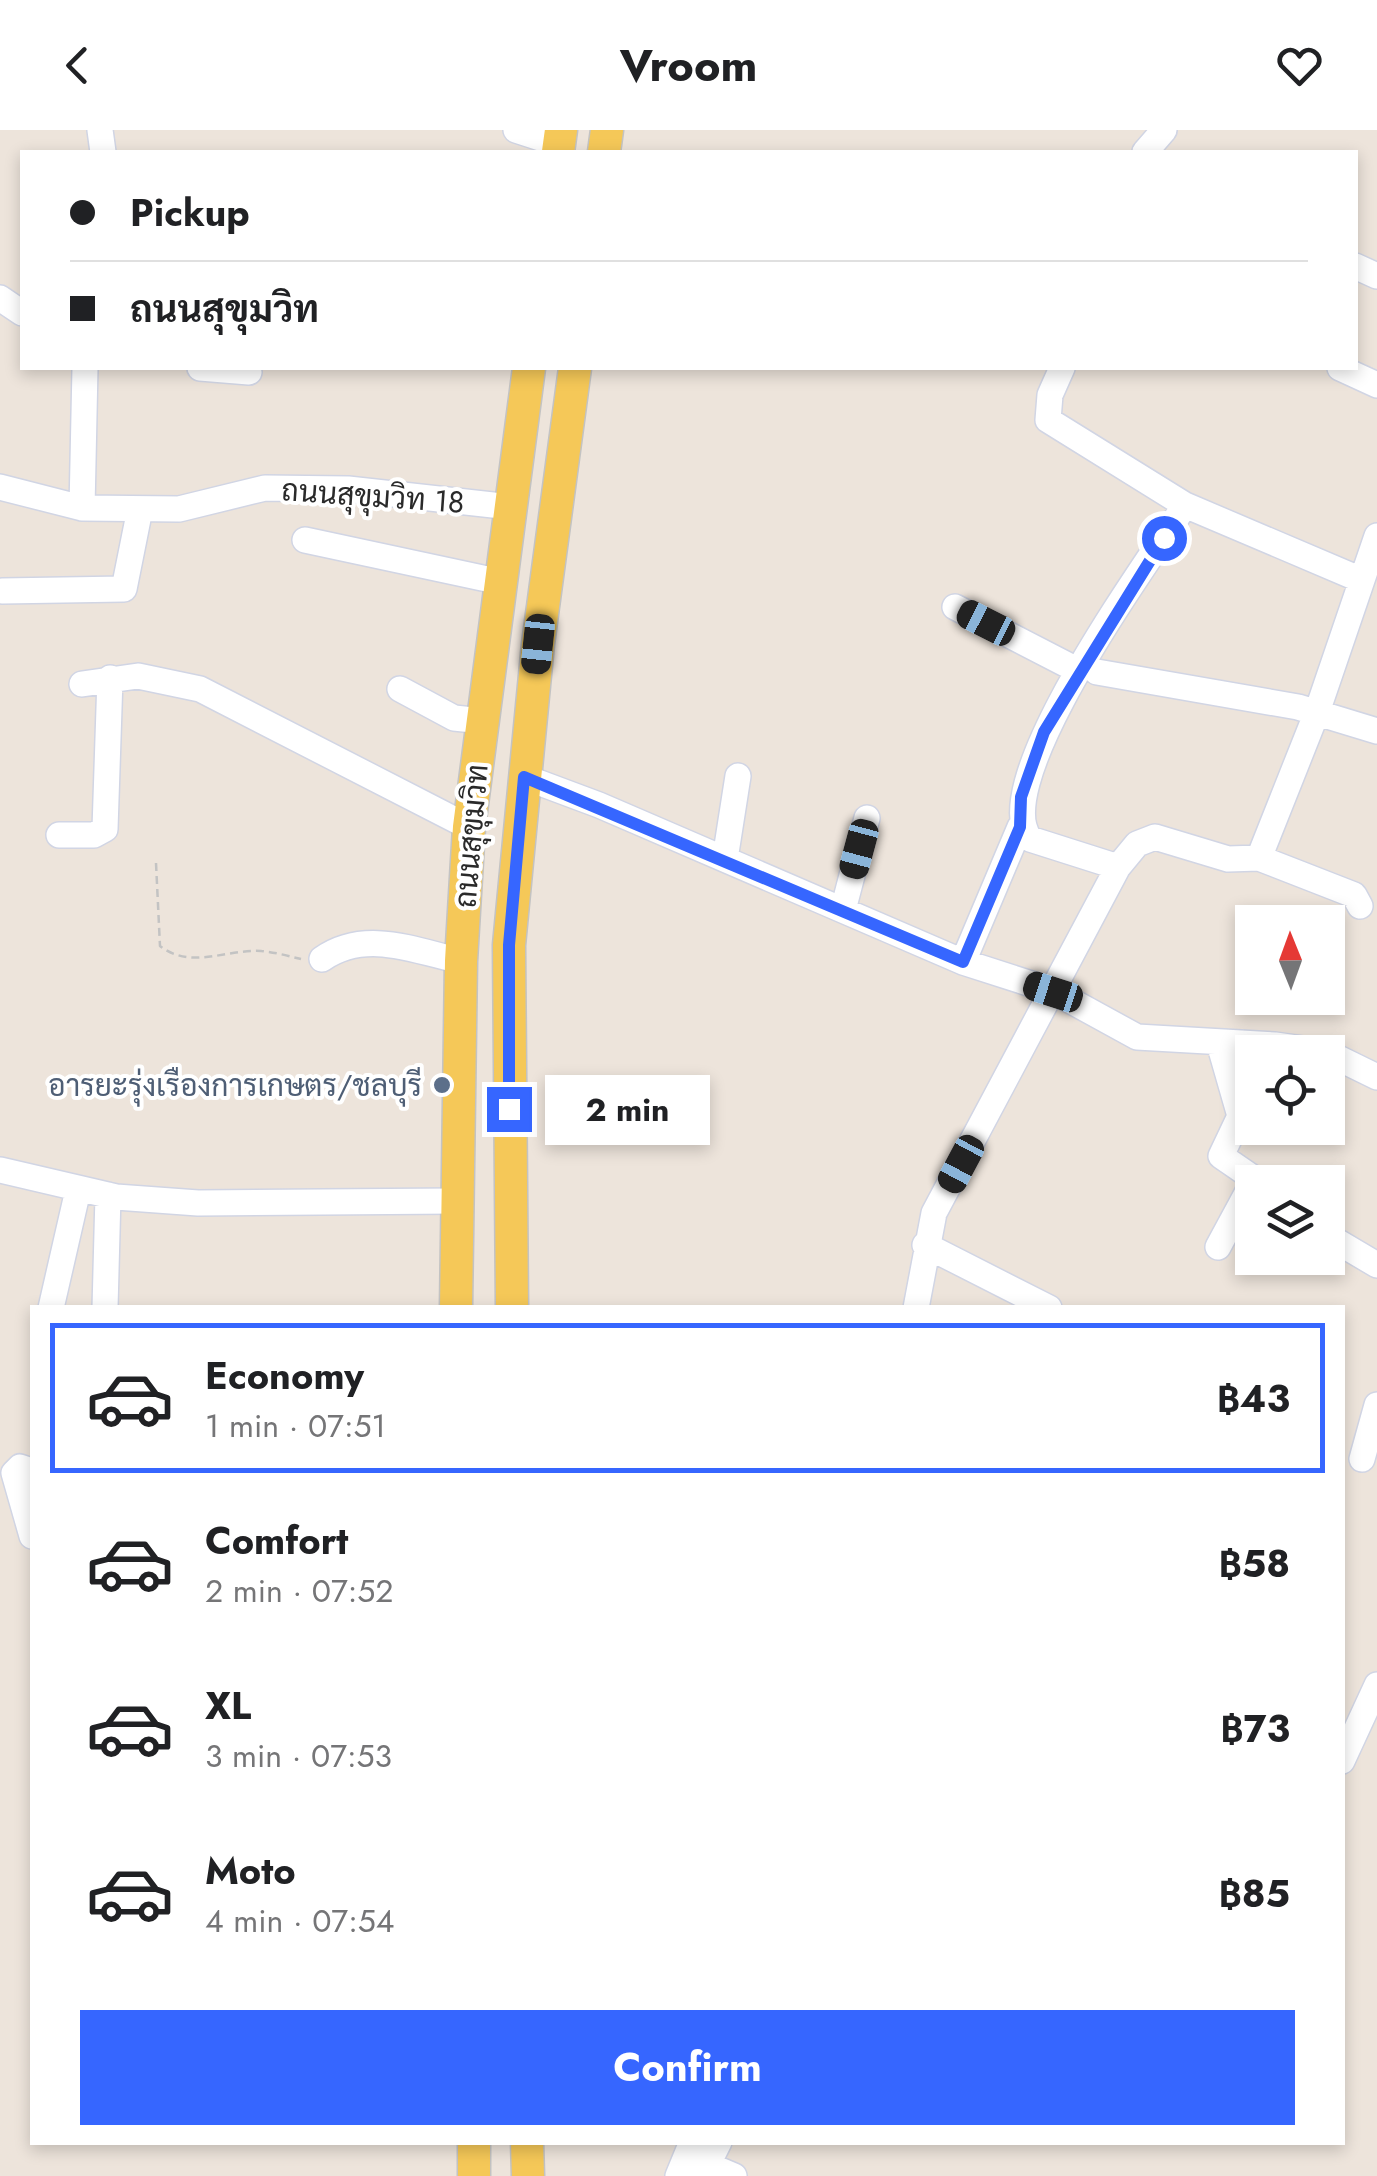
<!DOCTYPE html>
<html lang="en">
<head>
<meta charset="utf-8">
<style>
	:root { --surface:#fff; --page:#f2f2f2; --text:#202124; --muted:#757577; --line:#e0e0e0; --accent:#3666ff }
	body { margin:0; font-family:Jost,Sarabun,sans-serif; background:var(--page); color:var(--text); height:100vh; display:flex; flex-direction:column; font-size:38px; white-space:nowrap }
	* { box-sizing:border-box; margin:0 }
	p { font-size:32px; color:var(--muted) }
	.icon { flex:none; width:55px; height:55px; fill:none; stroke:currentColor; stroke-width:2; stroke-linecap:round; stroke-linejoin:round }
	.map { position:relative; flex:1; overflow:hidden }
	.drawer { position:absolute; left:30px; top:1175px; width:1315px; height:840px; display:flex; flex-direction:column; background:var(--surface); border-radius:0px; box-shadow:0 5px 15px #0003 }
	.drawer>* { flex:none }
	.banner { position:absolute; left:20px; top:20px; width:1338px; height:220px; border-radius:0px; box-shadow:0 5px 15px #0003; display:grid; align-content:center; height:220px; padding:0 50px; background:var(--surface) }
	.needle { width:65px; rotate:359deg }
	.fabs { position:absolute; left:1235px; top:775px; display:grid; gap:20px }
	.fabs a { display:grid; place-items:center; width:110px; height:110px; border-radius:0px; background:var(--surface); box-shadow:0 5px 15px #0003; font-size:50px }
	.end { position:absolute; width:45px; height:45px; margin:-22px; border:12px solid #3666ff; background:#fff; box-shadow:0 0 0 5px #fff }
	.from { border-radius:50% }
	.bubble { position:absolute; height:70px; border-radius:0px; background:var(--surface); box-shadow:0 5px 15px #0003; font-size:32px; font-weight:700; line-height:70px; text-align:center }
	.car { position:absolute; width:30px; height:60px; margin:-30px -15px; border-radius:12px; box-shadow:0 0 8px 2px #0007; background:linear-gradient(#222 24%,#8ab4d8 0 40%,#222 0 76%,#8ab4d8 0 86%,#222 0) }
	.banner b { display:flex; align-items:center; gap:35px; height:95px; font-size:38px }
	.banner b+b { border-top:2px solid var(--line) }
	.banner i { width:25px; height:25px; background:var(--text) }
	ul { padding:18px 0 0; list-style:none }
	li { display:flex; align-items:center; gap:30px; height:150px; margin:0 20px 15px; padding:0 30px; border:5px solid transparent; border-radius:0px }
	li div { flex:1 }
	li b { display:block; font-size:38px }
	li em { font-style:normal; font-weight:700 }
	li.on { border-color:var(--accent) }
	li>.icon { width:90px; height:90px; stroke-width:1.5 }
	.primary-button { display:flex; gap:20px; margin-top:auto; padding:20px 50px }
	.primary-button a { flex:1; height:115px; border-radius:0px; background:var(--accent); color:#fff; font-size:40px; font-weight:700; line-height:115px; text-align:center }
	header { display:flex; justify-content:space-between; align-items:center; height:130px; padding:0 50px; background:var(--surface); font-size:45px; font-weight:700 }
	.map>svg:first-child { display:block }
</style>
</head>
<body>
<header><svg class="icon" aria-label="back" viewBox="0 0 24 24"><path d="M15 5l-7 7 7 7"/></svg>Vroom<svg class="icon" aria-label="heart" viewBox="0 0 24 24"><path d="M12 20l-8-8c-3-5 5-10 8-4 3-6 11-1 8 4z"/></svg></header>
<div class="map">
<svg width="1377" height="2046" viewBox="0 0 1377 2046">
	<rect width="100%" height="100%" fill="#ede4db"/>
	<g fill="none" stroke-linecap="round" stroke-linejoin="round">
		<defs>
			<path id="minor" d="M 100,0 L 103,22
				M 516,0 L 559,14
				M 1145,22 L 1164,0
				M 1355,136 L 1377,146
				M 0,168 L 22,183
				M 200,238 L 249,242
				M 1062,238 L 1050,265 L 1048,290 L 1185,375 L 1359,449
				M 1340,238 L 1377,255
				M 0,357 L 82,378 L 179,379 L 265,358 L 348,359 L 511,377
				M 82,378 L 85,238
				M 305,410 L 501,452
				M 2,461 L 124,459 L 140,379
				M 955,477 L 1079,541
				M 1097,542 L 1298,577 L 1377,601
				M 82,554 L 138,546 L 200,559 L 469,697
				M 400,559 L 454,588 L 483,591
				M 524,647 L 599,675 L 963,832 L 1053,861 L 1137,907 L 1275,915 L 1325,922
				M 59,705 L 94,705 L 105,699 L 110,548
				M 1259,728 L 1354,765 L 1360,776
				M 725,729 L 738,646
				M 1118,737 L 1030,709 C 986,653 1149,431 1185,375
				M 843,780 L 867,688
				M 322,829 C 365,799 413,820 461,831
				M 963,832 L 1020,697
				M 1219,913 L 1240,986 L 1221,1026 L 1253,1048 L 1252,1058
				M 1328,923 L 1377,947
				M 0,1040 L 116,1067 L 198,1073 L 456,1071
				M 1328,1106 L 1377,1135
				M 925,1115 L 1049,1178
				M 1218,1117 L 1251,1056
				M 51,1178 L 78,1060
				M 105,1178 L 108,1065
				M 916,1178 L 934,1083 L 1118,737 L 1137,714 L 1155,707 L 1228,729 L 1259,728 L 1317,582 L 1377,406
				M 1362,1329 L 1377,1275
				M 32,1341 L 20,1337 L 14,1343 L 32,1406
				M 1342,1631 L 1377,1555
				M 708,2035 L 734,2046
				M 678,2046 L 692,2012
				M 702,2046 L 719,2012"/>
			<path id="major" d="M 558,22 L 561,0
				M 604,22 L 607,0
				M 456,1178 L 461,831 L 469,697 L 529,238
				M 512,1178 L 509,815 L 538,514 L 575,238
				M 474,2012 L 474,2046
				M 527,2012 L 528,2046"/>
		</defs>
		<!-- minor casing -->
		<use href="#minor" stroke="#d1d5e4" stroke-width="28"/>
		<!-- major casing -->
		<use href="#major" stroke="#c3c3c3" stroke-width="35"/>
		<!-- path -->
		<path stroke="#c3c3c3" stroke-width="2.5" stroke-dasharray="8 5" stroke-linecap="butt" d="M 156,733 L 160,816 C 191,840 226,819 261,821 C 274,822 288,826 301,829"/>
		<!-- minor -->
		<use href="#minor" stroke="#fff" stroke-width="25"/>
		<!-- major -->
		<use href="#major" stroke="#f5c858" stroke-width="32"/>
	</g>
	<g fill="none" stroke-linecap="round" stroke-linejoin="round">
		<!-- route -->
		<path stroke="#3666ff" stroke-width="12" d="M 509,979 L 509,815 L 524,647 L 963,832 L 1020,697 L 1021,667 L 1044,602 L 1164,408"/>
	</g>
	<!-- markers -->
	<circle fill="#5c6f8a" stroke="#fff" stroke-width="4" cx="442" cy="955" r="10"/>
	<g text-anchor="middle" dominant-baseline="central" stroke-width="8" stroke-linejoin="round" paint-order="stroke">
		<!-- street labels -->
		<g font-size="30" fill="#2a2a2a" stroke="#fff">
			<text transform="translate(373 366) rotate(4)">ถนนสุขุมวิท 18</text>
			<text transform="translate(471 706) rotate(-85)">ถนนสุขุมวิท</text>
		</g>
		<!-- service labels -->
		<g font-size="30" fill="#4e5e75" stroke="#fff" text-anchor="end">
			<text x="422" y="955">อารยะรุ่งเรืองการเกษตร/ชลบุรี</text>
		</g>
	</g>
</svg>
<div class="fabs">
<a><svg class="needle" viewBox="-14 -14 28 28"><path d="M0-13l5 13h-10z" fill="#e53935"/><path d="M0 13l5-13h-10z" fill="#757577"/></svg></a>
<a><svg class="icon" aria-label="locate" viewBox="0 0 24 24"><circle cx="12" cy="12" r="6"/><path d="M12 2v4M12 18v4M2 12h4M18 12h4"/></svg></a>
<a><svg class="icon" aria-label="layers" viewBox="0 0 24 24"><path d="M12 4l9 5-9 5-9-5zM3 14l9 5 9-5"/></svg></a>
</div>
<i class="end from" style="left:1164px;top:408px"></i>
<i class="end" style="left:509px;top:979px"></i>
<div class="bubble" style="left:545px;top:945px;width:165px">2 min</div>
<i class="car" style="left:986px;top:493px;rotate:297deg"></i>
<i class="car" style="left:538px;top:514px;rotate:186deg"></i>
<i class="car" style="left:859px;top:719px;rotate:195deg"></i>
<i class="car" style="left:1053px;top:862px;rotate:288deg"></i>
<i class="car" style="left:961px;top:1034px;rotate:208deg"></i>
<div class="banner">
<b><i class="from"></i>Pickup</b>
<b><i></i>ถนนสุขุมวิท</b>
</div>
<section class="drawer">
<ul>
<li class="on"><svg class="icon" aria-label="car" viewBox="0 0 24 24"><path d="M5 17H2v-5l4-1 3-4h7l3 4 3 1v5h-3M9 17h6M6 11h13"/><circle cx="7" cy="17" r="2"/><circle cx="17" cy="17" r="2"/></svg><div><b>Economy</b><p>1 min · 07:51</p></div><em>฿43</em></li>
<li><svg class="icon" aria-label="car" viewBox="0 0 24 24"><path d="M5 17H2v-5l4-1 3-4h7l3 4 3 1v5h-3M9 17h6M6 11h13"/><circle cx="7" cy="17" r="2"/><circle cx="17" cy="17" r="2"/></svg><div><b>Comfort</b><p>2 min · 07:52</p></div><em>฿58</em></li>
<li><svg class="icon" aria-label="car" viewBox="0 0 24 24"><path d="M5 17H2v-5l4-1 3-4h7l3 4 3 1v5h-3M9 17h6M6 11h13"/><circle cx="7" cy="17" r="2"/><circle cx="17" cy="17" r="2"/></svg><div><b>XL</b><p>3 min · 07:53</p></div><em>฿73</em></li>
<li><svg class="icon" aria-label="car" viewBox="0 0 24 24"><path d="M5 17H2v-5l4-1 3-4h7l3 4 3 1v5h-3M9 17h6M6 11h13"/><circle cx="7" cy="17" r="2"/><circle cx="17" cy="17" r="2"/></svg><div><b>Moto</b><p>4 min · 07:54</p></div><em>฿85</em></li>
</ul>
<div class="primary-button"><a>Confirm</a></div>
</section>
</div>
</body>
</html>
